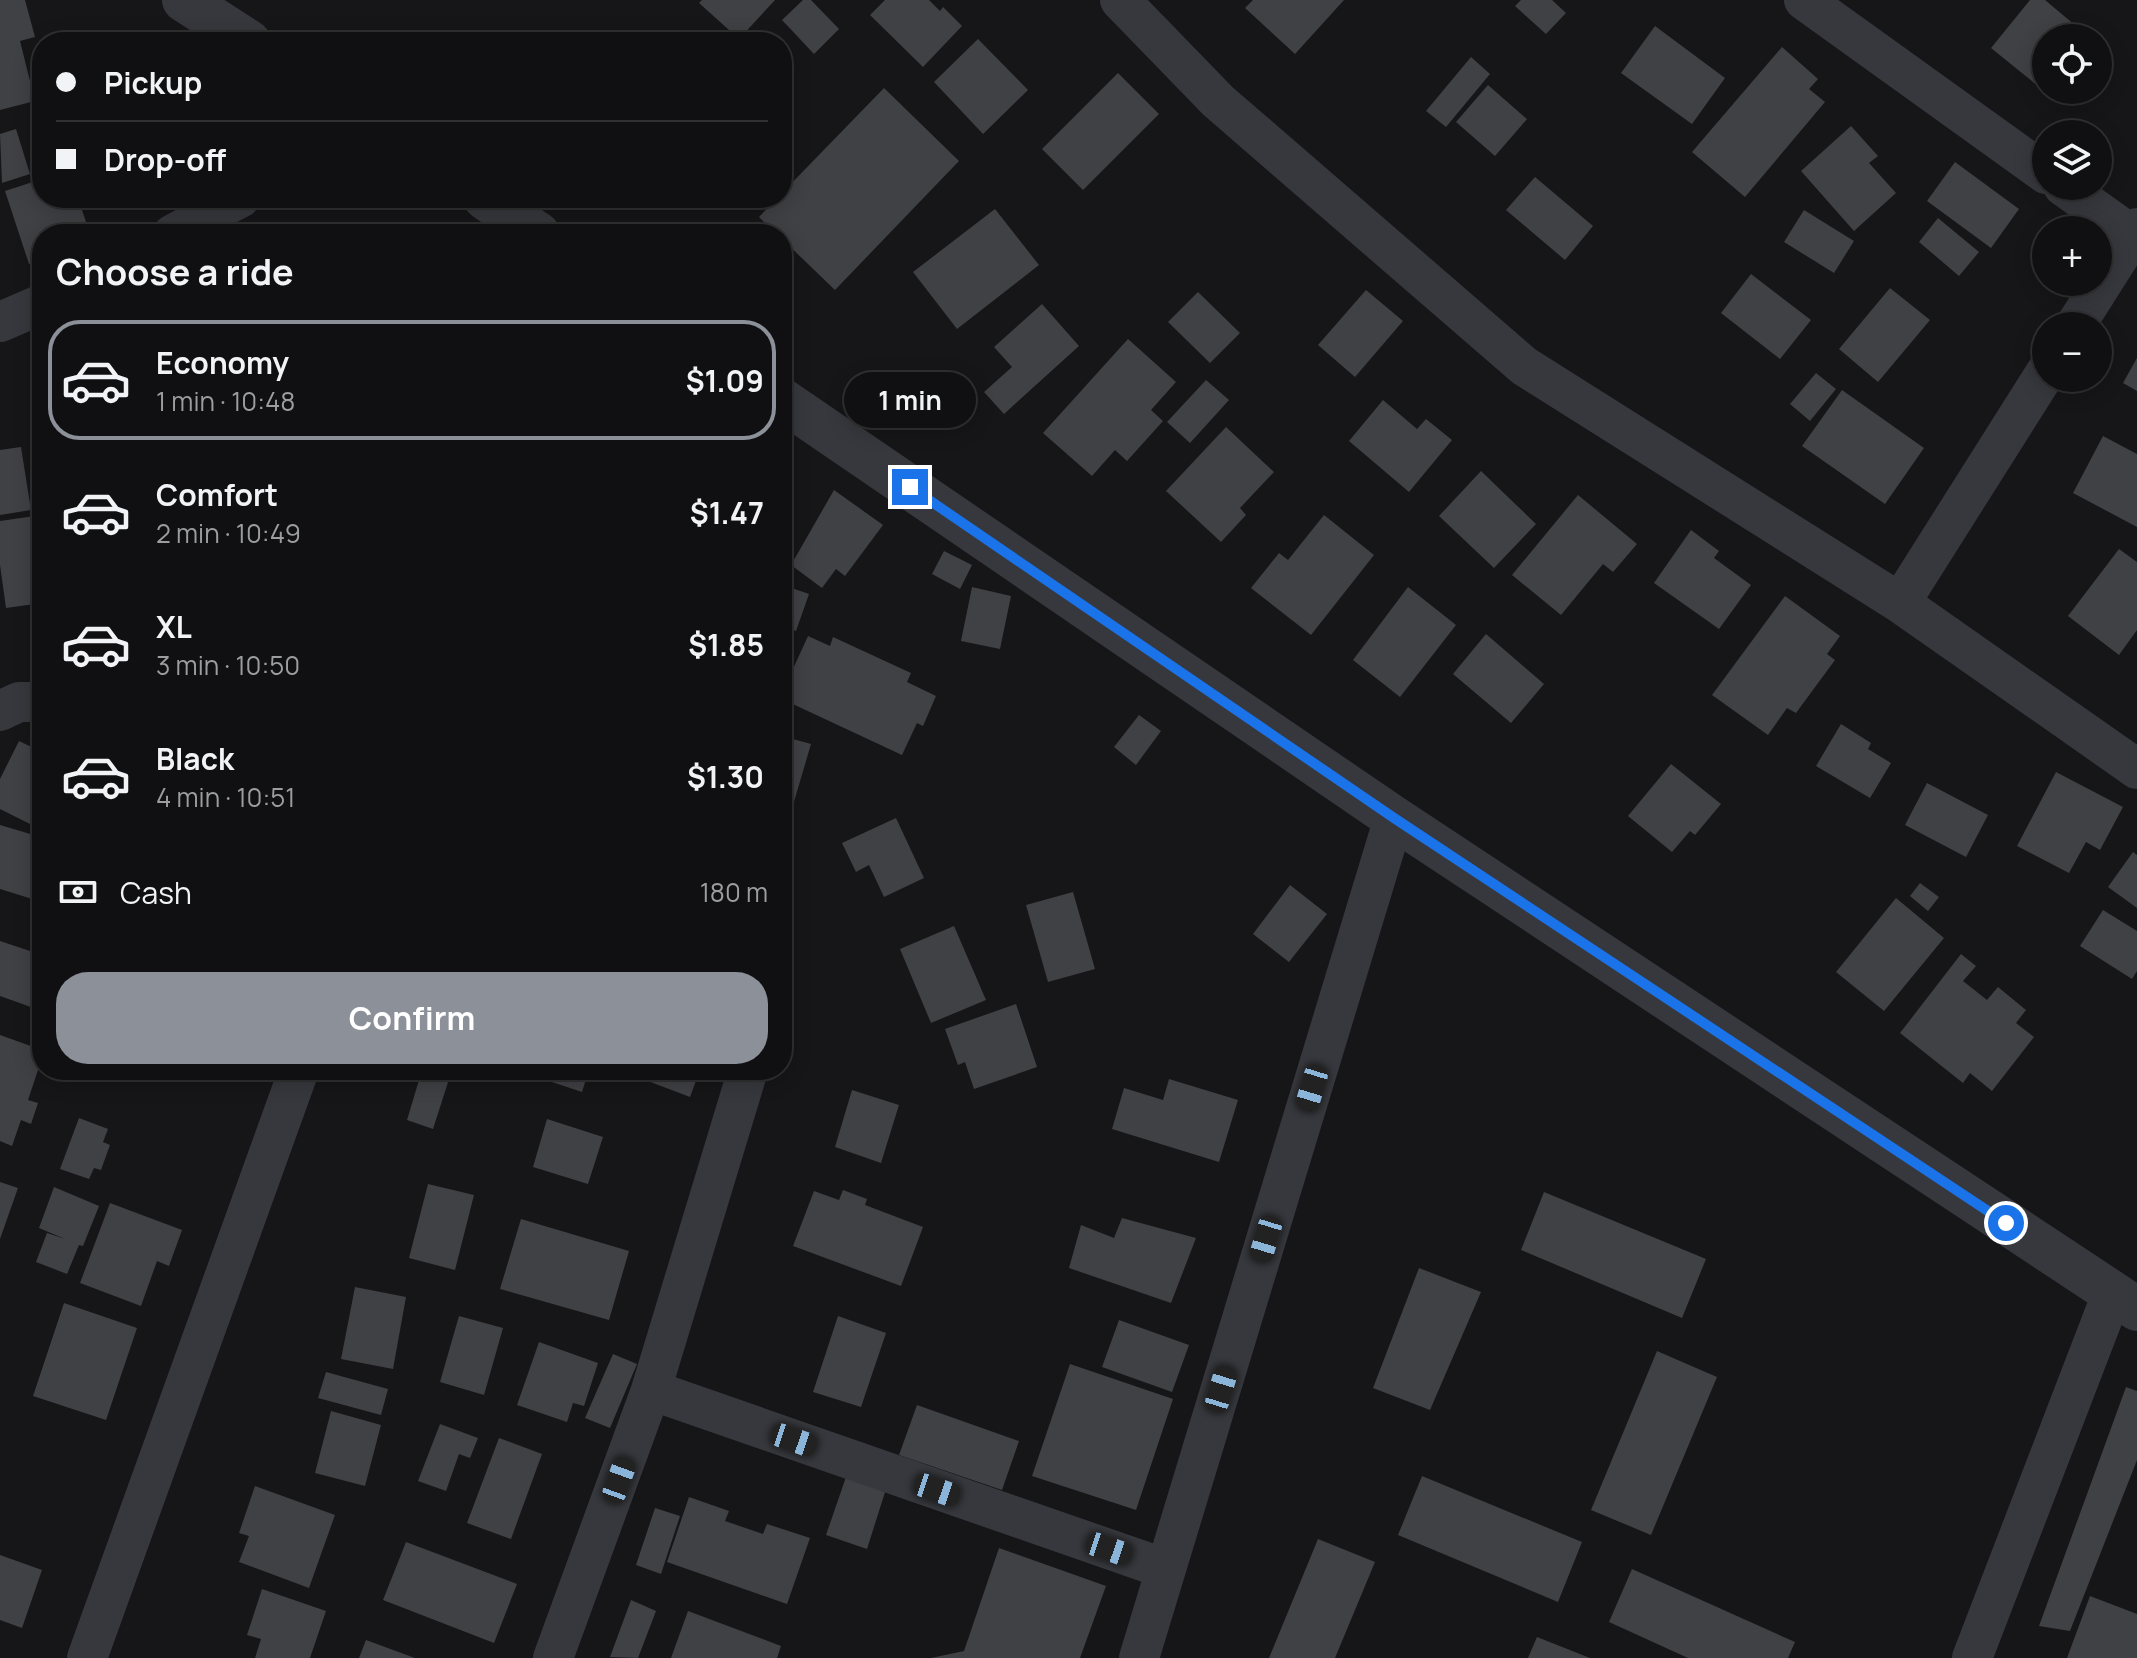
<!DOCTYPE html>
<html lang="en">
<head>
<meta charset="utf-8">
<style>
	:root { --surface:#101012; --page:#1e1e20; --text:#f1f3f6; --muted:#9c9d9f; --line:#303032; --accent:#8c9099 }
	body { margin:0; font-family:Manrope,sans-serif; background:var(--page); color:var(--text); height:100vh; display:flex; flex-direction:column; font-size:30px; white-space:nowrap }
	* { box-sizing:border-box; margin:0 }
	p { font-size:26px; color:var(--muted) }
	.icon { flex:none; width:44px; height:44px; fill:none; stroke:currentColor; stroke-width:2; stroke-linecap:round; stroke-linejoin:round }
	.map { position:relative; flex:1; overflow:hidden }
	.side { position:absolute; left:32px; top:224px; width:760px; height:856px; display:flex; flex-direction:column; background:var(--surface); border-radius:32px; box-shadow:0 4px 20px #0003,0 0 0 2px var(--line) }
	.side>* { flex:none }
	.hud { position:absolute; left:32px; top:32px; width:760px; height:176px; border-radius:32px; box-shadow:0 4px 20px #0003,0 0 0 2px var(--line); display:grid; align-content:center; height:176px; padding:0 24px; background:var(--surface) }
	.fabs { position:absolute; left:2032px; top:24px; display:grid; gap:16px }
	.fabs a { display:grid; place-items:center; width:80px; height:80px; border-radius:50%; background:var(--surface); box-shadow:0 4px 20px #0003,0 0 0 2px var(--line); font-size:40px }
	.end { position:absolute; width:36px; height:36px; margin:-18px; border:10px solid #1a73e8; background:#fff; box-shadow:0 0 0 4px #fff }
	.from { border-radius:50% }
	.bubble { position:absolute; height:56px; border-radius:28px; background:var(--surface); box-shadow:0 4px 20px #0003,0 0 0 2px var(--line); font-size:26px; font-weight:700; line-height:56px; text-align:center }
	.car { position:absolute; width:24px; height:48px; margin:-24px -12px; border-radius:10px; box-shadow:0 0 6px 2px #0007; background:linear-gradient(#222 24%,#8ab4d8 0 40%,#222 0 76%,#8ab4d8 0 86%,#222 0) }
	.hud b { display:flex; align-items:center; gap:28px; height:76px; font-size:30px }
	.hud b+b { border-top:2px solid var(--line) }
	.hud i { width:20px; height:20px; background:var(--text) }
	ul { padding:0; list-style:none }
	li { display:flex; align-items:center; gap:24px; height:120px; margin:0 16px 12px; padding:0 8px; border:4px solid transparent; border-radius:32px }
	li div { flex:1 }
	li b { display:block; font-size:30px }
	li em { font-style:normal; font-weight:700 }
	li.selected { border-color:var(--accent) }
	li>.icon { width:72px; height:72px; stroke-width:1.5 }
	h2 { padding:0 24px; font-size:36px; line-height:96px }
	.pay { display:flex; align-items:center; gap:20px; height:88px; padding:0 24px; font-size:30px }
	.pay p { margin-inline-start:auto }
	.action { display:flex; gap:16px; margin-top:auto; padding:16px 24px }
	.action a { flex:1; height:92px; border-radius:32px; background:var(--accent); color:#fff; font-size:32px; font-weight:700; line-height:92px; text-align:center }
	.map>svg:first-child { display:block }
</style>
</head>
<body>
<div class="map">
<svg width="2137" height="1658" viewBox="0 0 2137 1658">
	<rect width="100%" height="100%" fill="#161618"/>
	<!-- building -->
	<path fill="#404145" d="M 0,0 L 25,0 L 35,37 L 20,41 L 35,101 L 0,110 Z
		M 702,0 L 775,0 L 739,39 L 699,3 Z
		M 803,0 L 811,0 L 839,29 L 814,54 L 782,20 Z
		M 885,0 L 929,0 L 940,11 L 943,7 L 962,26 L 923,67 L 870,15 Z
		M 1253,0 L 1344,0 L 1295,54 L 1245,8 Z
		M 1521,0 L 1552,0 L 1566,13 L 1546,34 L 1515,6 Z
		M 2030,0 L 2045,0 L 2082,31 L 2077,38 L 2046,38 L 2046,90 L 2053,90 L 2049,95 L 1991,48 Z
		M 1655,26 L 1725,78 L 1692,124 L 1621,73 Z
		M 978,39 L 1028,90 L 983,134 L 934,82 Z
		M 1782,47 L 1818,79 L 1809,89 L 1825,102 L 1745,197 L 1692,152 Z
		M 1471,57 L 1490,74 L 1446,127 L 1426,111 Z
		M 1118,73 L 1159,114 L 1083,190 L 1042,149 Z
		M 1488,85 L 1527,119 L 1495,156 L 1456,122 Z
		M 884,88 L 959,161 L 835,290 L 782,239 L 782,234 L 776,234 L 759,217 L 777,198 L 782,198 L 782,193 Z
		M 1851,126 L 1878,156 L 1869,163 L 1896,193 L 1854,231 L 1801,171 Z
		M 16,129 L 30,174 L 2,183 L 0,134 Z
		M 1955,162 L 2019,209 L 1991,248 L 1927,201 Z
		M 1535,177 L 1593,226 L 1565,260 L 1506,210 Z
		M 42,179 L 42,198 L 78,198 L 90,234 L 42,234 L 42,260 L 29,264 L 5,191 Z
		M 995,209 L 1039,265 L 957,329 L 913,272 Z
		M 1804,210 L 1854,241 L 1834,273 L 1784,242 Z
		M 1938,218 L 1979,252 L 1959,276 L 1919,242 Z
		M 1751,274 L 1811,320 L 1780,359 L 1721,313 Z
		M 1890,288 L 1930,320 L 1878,382 L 1839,349 Z
		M 1366,290 L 1403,321 L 1355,377 L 1318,345 Z
		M 1198,292 L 1240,333 L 1210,363 L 1168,322 Z
		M 1042,304 L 1079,346 L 1004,414 L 984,392 L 1012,367 L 994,347 Z
		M 1128,339 L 1176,382 L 1151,410 L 1163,421 L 1127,461 L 1115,450 L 1092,476 L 1043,433 Z
		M 2137,358 L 2137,391 L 2123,383 Z
		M 1816,373 L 1836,389 L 1810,421 L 1790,404 Z
		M 1206,380 L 1229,400 L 1190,443 L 1167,422 Z
		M 1842,390 L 1924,448 L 1885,504 L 1802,446 Z
		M 1383,400 L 1417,429 L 1426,419 L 1452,440 L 1409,492 L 1349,441 Z
		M 1226,427 L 1274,472 L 1240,508 L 1246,515 L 1221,542 L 1166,491 Z
		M 2103,436 L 2137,454 L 2137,527 L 2073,493 Z
		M 21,447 L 31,510 L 0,515 L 0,450 Z
		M 1481,471 L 1536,524 L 1494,568 L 1439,516 Z
		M 834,490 L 883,525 L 845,576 L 836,569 L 822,588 L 791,565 Z
		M 1578,495 L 1637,544 L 1613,572 L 1603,564 L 1561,615 L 1512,575 Z
		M 42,515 L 42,603 L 6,608 L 0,565 L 0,521 Z
		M 1324,515 L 1374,555 L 1311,635 L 1251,588 L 1279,553 L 1288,560 Z
		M 1691,530 L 1719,551 L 1714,558 L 1751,585 L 1719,629 L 1654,583 Z
		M 2119,549 L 2137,562 L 2137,630 L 2119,655 L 2068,616 Z
		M 944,551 L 972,565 L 960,589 L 932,574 Z
		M 783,585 L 809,594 L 796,631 L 782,626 Z
		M 972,587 L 1011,596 L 1000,649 L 961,641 Z
		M 1408,587 L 1456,625 L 1400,697 L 1353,660 Z
		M 1785,596 L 1840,636 L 1827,654 L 1835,660 L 1796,713 L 1787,708 L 1768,735 L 1712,695 Z
		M 1486,634 L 1544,684 L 1511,723 L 1453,674 Z
		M 808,636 L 830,646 L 833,637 L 911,673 L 907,682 L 936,696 L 923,726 L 917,723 L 902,755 L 782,699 L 782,693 Z
		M 1139,715 L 1161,731 L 1136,765 L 1114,747 Z
		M 1841,724 L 1871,743 L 1868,749 L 1891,763 L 1870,798 L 1816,766 Z
		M 782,736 L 811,744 L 783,839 L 782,839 Z
		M 19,741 L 42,752 L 42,820 L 38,828 L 0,809 L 0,779 Z
		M 1671,764 L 1721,804 L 1695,835 L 1690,831 L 1672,852 L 1628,816 Z
		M 2056,772 L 2123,807 L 2100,850 L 2086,842 L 2069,873 L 2017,846 Z
		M 1927,783 L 1988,815 L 1966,857 L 1905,825 Z
		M 896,818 L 924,878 L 884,897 L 869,865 L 856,872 L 842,843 Z
		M 0,825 L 37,836 L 39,829 L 42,830 L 42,902 L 0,889 Z
		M 2133,852 L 2137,855 L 2137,908 L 2108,887 Z
		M 1920,883 L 1939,897 L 1928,911 L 1910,896 Z
		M 1290,885 L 1327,914 L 1289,962 L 1253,934 Z
		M 1073,892 L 1095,969 L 1048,982 L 1026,905 Z
		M 1896,898 L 1944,938 L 1884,1011 L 1836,972 Z
		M 2103,910 L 2137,931 L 2137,971 L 2132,979 L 2080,946 Z
		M 954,926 L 986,1000 L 931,1023 L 900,949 Z
		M 0,941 L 42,955 L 42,1011 L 0,996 Z
		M 1961,954 L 1976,966 L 1963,981 L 1987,1000 L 1998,987 L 2026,1010 L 2016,1023 L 2034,1037 L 1992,1091 L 1970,1073 L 1963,1083 L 1900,1033 Z
		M 1016,1004 L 1037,1067 L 974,1089 L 965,1062 L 958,1065 L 945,1029 Z
		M 0,1035 L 42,1050 L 42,1058 L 28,1100 L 38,1103 L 31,1124 L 21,1120 L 12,1146 L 0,1141 Z
		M 422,1070 L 450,1076 L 433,1129 L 407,1120 Z
		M 516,1070 L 589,1070 L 582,1092 Z
		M 619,1070 L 700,1070 L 690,1097 Z
		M 1169,1079 L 1238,1100 L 1219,1162 L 1112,1129 L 1124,1088 L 1163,1100 Z
		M 852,1090 L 899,1105 L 881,1163 L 835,1147 Z
		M 79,1118 L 108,1129 L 103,1142 L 110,1145 L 101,1170 L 94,1168 L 89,1179 L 60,1169 Z
		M 547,1119 L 603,1137 L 588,1184 L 533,1167 Z
		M 0,1182 L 18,1188 L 0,1239 Z
		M 428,1184 L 474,1195 L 455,1270 L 409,1258 Z
		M 54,1187 L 99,1206 L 83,1246 L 79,1245 L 67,1274 L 36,1262 L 47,1233 L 65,1239 L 39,1228 Z
		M 843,1190 L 867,1199 L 865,1205 L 923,1227 L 901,1286 L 793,1246 L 814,1191 L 839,1200 Z
		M 1544,1192 L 1706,1259 L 1682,1318 L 1521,1250 Z
		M 110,1203 L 182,1230 L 169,1266 L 157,1261 L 141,1306 L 80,1283 Z
		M 1122,1218 L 1196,1238 L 1171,1303 L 1069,1268 L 1081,1225 L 1114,1238 Z
		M 521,1219 L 629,1251 L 609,1320 L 500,1289 Z
		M 1419,1268 L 1481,1292 L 1430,1410 L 1373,1388 Z
		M 355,1287 L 406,1297 L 393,1369 L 341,1359 Z
		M 64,1303 L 137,1328 L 106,1420 L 33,1396 Z
		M 459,1316 L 503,1328 L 484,1395 L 440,1382 Z
		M 838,1316 L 886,1333 L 861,1407 L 813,1392 Z
		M 1119,1320 L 1189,1345 L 1172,1392 L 1102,1367 Z
		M 539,1342 L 598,1363 L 584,1406 L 573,1403 L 567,1422 L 517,1405 Z
		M 1657,1351 L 1717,1377 L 1651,1535 L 1591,1510 Z
		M 613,1354 L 637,1364 L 610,1428 L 585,1418 Z
		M 1070,1364 L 1173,1399 L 1136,1510 L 1032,1476 Z
		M 326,1372 L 388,1389 L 381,1415 L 318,1398 Z
		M 2126,1387 L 2137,1391 L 2137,1460 L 2070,1631 L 2039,1626 Z
		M 917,1405 L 1019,1441 L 1002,1490 L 899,1455 Z
		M 331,1411 L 381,1425 L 365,1486 L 315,1473 Z
		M 440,1424 L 478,1438 L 470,1458 L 459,1454 L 446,1491 L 418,1481 Z
		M 499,1438 L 542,1454 L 511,1539 L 467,1523 Z
		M 1422,1476 L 1582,1542 L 1558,1602 L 1398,1535 Z
		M 846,1477 L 886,1489 L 867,1549 L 826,1535 Z
		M 255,1486 L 335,1515 L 309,1588 L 239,1562 L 249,1536 L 239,1533 Z
		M 689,1497 L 729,1511 L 725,1521 L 763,1534 L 767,1524 L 810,1538 L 787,1604 L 667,1562 Z
		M 655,1508 L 680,1516 L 661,1574 L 636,1565 Z
		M 1318,1539 L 1375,1562 L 1335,1658 L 1269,1658 Z
		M 406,1542 L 517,1584 L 494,1643 L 383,1600 Z
		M 999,1548 L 1106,1586 L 1080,1658 L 931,1658 L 964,1651 Z
		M 0,1555 L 42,1570 L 22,1628 L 0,1620 Z
		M 1632,1569 L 1795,1642 L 1788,1658 L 1688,1658 L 1609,1622 Z
		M 262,1589 L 326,1611 L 310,1658 L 255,1658 L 261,1639 L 247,1635 Z
		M 2090,1596 L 2137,1614 L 2137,1658 L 2067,1658 Z
		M 631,1600 L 656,1611 L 638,1658 L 610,1657 Z
		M 688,1611 L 781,1646 L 777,1658 L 671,1658 Z
		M 1537,1637 L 1590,1658 L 1528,1658 Z
		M 366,1640 L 415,1658 L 359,1658 Z"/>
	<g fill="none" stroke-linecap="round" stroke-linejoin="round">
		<!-- minor -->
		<path stroke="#37383d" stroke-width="40" d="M 1120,0 L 1218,101 L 1524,366 L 1900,603 L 2137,769
			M 1804,0 L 2046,174
			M 2063,186 L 2133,236
			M 173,234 L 240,198
			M 0,322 L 42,304
			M 2075,326 L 2137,228
			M 1900,603 L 2046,372
			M 0,711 L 19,702 L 42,702
			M 651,1390 L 1166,1569
			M 87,1658 L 299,1070
			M 553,1658 L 651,1390 L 748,1070
			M 1139,1658 L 1394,818
			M 1972,1658 L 2112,1294"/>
		<!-- tertiary -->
		<path stroke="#37383d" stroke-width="44" d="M 184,0 L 249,42
			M 485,198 L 538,234
			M 782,400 L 1394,818 L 2137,1309"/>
	</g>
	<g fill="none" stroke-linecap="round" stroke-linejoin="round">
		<!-- route -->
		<path stroke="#1a73e8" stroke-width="10" d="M 910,487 L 1394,818 L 2006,1223"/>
	</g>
</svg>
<div class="fabs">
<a><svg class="icon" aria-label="locate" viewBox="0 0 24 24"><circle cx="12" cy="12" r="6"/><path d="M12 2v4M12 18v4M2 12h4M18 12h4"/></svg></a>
<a><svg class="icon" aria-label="layers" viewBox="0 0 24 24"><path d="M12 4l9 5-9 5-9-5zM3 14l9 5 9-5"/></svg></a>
<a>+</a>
<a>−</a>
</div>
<i class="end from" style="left:2006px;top:1223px"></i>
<i class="end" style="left:910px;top:487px"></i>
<div class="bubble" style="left:844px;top:372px;width:132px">1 min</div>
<i class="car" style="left:1312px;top:1088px;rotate:197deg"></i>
<i class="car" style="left:1266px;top:1239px;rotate:197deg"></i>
<i class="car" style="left:1221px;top:1389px;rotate:17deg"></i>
<i class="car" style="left:794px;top:1440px;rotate:109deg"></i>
<i class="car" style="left:619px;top:1480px;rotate:20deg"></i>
<i class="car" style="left:937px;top:1490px;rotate:109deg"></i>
<i class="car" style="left:1109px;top:1549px;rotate:109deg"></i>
<div class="hud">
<b><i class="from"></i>Pickup</b>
<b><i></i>Drop-off</b>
</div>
<section class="side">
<h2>Choose a ride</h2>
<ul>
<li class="selected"><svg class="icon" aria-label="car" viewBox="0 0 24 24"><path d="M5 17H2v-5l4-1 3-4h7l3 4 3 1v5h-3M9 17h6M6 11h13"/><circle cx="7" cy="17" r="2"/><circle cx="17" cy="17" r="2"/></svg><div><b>Economy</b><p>1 min · 10:48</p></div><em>$1.09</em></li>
<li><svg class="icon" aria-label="car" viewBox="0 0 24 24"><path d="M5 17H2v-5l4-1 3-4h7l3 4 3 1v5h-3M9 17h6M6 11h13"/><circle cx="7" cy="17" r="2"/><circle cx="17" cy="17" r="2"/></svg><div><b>Comfort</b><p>2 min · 10:49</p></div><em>$1.47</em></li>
<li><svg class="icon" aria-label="car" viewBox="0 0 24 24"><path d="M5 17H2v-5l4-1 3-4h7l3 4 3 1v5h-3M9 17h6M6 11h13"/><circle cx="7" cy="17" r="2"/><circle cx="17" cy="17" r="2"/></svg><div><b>XL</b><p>3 min · 10:50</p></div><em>$1.85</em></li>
<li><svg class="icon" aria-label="car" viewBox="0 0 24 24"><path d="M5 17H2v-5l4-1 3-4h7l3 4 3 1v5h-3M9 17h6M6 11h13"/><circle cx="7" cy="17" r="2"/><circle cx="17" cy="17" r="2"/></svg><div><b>Black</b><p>4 min · 10:51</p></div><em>$1.30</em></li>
</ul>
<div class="pay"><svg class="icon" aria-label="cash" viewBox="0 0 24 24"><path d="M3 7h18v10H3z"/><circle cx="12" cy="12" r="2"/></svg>Cash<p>180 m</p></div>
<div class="action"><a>Confirm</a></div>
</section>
</div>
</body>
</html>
